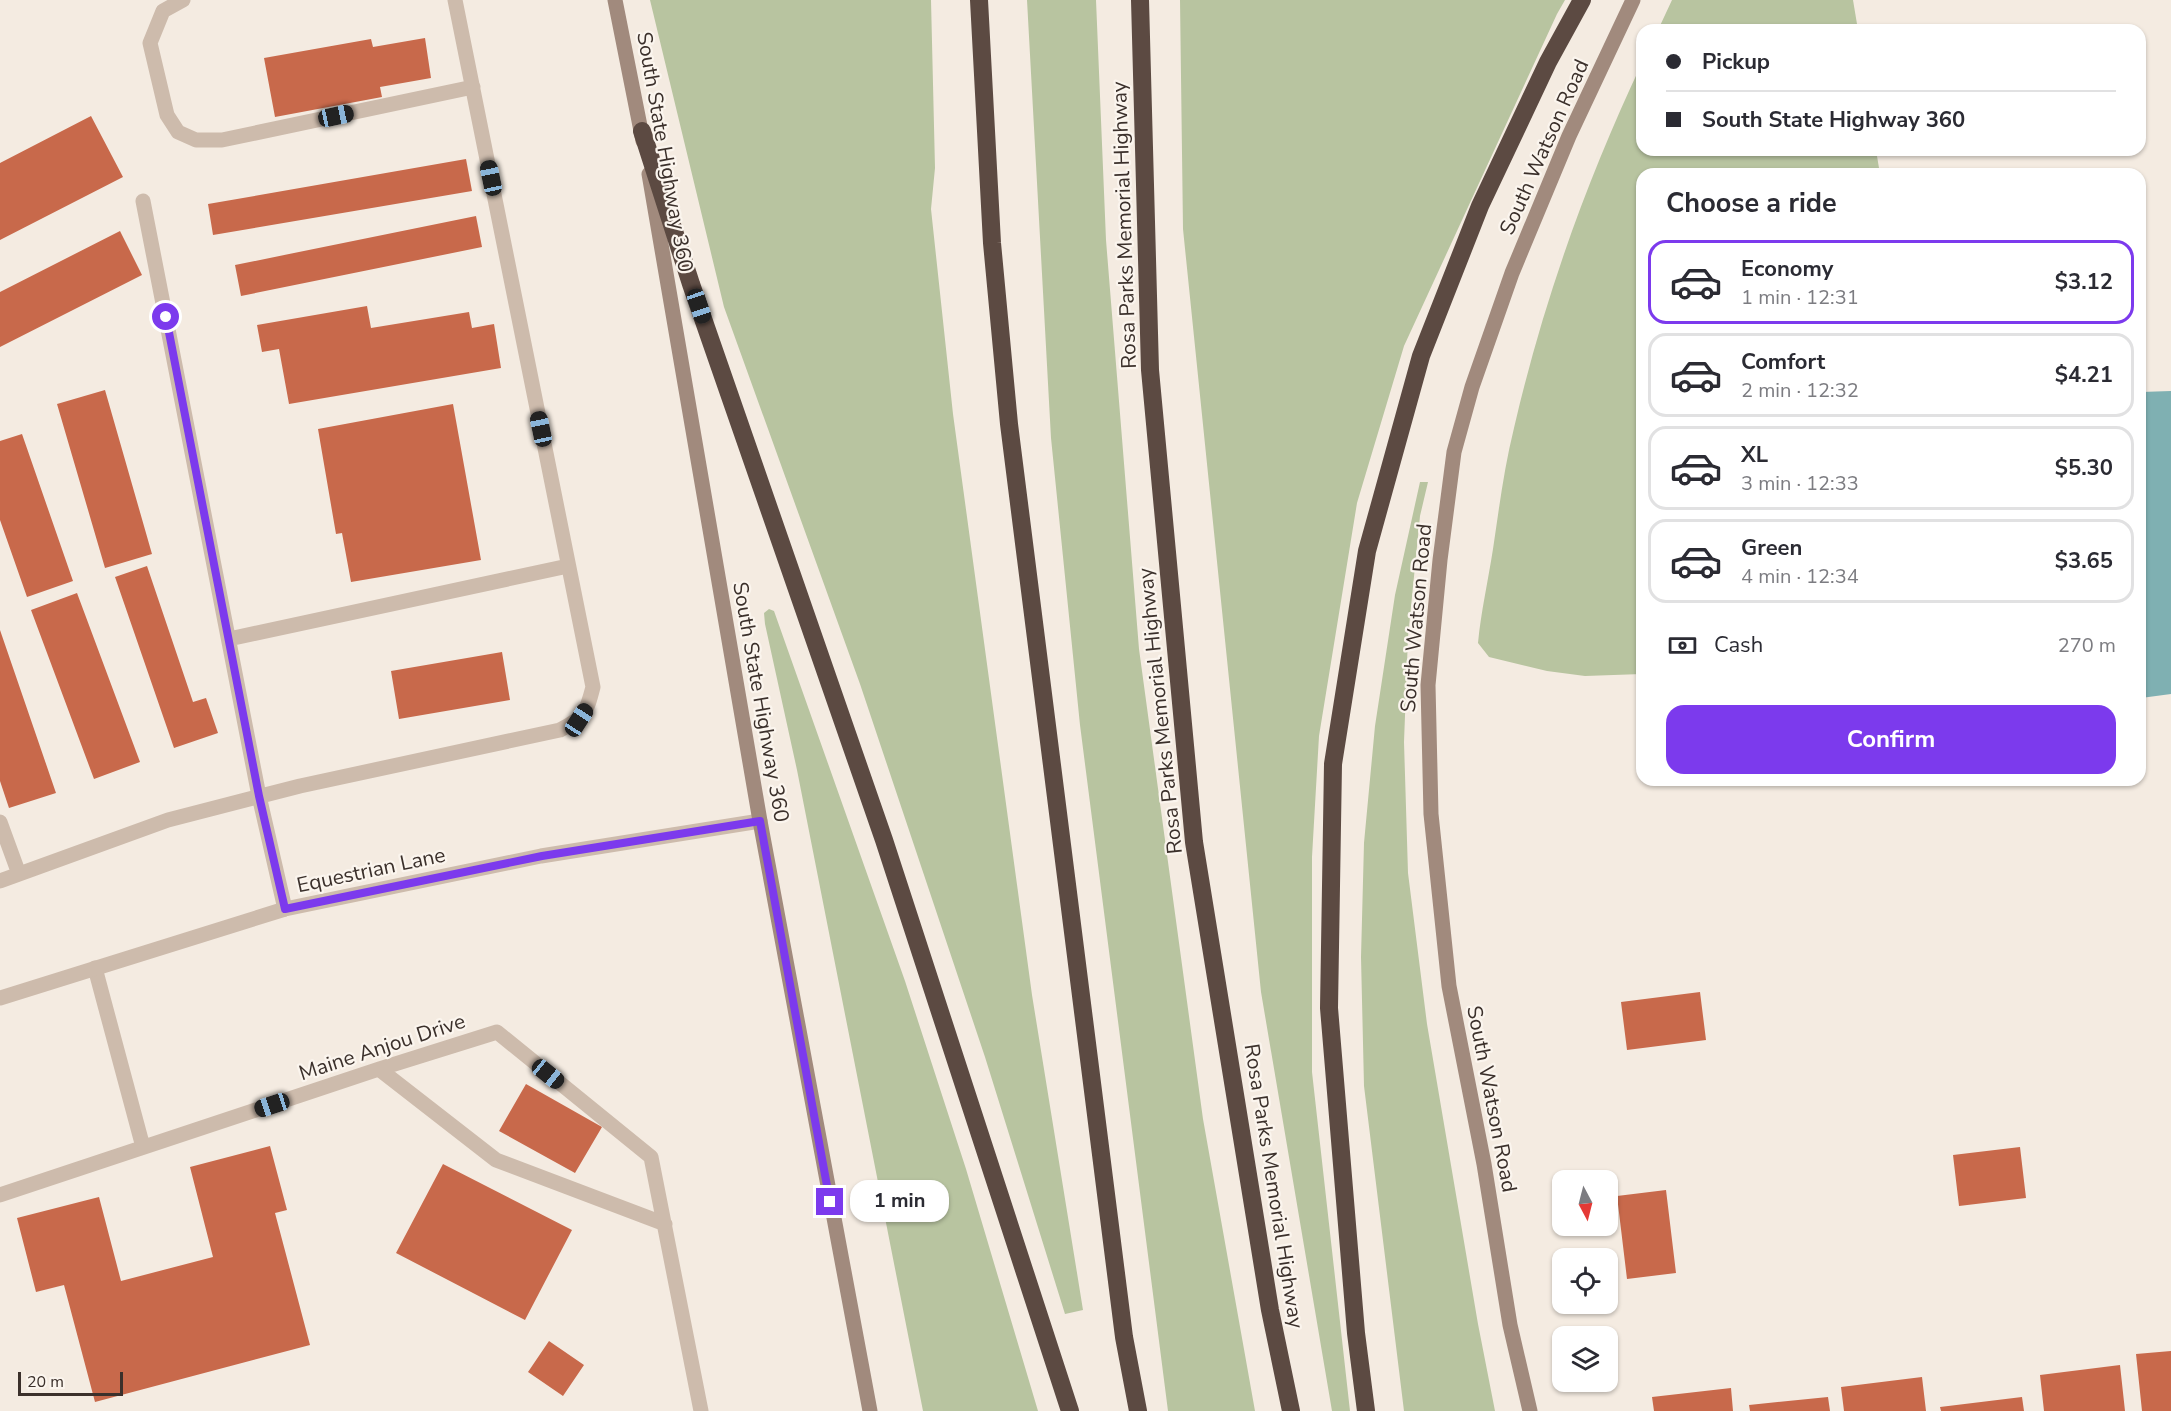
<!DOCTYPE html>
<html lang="en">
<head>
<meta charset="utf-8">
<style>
	:root { --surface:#fff; --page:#f7f7f7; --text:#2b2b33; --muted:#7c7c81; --line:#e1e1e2; --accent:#7c3aed }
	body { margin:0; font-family:"Nunito Sans",sans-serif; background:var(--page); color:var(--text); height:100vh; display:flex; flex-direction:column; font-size:22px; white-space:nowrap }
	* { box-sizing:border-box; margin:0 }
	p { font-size:20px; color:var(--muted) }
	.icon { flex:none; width:33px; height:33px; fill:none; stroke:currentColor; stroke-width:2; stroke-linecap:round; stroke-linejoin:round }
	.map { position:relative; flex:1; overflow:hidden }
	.details { position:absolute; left:1636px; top:168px; width:510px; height:618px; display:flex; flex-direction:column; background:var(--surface); border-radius:18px; box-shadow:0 2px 4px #0004 }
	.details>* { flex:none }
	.hud { position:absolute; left:1636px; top:24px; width:510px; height:132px; border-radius:18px; box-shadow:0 2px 4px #0004; display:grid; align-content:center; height:132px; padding:0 30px; background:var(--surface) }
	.needle { width:39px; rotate:173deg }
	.buttons { position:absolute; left:1552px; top:1170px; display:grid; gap:12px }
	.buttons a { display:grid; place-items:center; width:66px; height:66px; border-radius:12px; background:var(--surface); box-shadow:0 2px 4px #0004; font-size:30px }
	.scale { position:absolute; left:18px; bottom:15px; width:105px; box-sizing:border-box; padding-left:6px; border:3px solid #3b302b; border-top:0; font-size:16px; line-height:21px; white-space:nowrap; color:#3b302b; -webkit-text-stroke:4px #fbf5ee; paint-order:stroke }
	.end { position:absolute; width:27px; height:27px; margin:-14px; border:8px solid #7c3aed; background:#fff; box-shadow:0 0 0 3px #fff }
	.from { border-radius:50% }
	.bubble { position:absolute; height:42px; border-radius:18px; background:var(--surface); box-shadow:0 2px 4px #0004; font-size:20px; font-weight:700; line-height:42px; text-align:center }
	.car { position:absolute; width:18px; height:36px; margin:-18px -9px; border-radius:8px; box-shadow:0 0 4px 2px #0007; background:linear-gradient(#222 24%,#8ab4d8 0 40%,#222 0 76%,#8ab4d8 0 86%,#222 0) }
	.hud b { display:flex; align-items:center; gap:21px; height:57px; font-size:22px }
	.hud b+b { border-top:2px solid var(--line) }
	.hud i { width:15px; height:15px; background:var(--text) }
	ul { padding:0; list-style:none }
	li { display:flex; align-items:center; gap:18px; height:84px; margin:0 12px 9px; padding:0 18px; border:3px solid var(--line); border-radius:18px }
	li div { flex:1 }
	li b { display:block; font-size:22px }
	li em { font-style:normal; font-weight:700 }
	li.on { border-color:var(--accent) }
	li>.icon { width:54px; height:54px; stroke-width:1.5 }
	h2 { padding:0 30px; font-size:27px; line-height:72px }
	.pay { display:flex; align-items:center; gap:15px; height:66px; padding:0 30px; font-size:22px }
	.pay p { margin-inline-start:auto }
	.button { display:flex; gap:12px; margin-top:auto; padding:12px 30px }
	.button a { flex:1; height:69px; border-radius:18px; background:var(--accent); color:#fff; font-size:24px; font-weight:700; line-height:69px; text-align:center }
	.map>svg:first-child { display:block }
</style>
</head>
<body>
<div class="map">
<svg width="2171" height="1411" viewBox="0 0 2171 1411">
	<rect width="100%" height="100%" fill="#f4ebe1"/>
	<!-- green -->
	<path fill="#b8c4a0" d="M 650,0 L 931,0 L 935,168 L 931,209 L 953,414 L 1032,995 L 1083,1310 L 1065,1314 L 985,1057 L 860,684 L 724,307 Z
		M 1027,0 L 1096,0 L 1106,240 L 1139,649 L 1203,1119 L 1255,1411 L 1168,1411 L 1080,725 L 1051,438 Z
		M 1180,0 L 1565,0 L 1557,14 L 1404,346 L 1357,503 L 1319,736 L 1312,857 L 1312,1072 L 1350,1411 L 1332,1411 L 1261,992 L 1183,229 Z
		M 1672,0 L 1853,0 L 1858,30 L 1658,30 Z
		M 1642,63 L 1642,150 L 1876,150 L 1880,174 L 1642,174 L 1642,674 L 1585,676 L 1547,671 L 1489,657 L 1478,643 C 1481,612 1488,581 1493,549 C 1499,509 1504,468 1514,428 C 1543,302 1587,179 1642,63 Z
		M 1420,482 L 1428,482 L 1420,516 L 1408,637 L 1404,742 L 1408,873 L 1427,1024 L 1478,1324 L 1495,1411 L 1404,1411 L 1364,1086 L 1361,957 L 1364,843 L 1375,726 L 1395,595 Z
		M 769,609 L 774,611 L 905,981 L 966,1169 L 1038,1411 L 923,1411 L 797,770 L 765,624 L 764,613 Z"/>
	<!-- water -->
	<path fill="#7fb0b2" d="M 2171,391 L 2171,694 L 2141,698 L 2141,392 Z"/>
	<!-- building -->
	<path fill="#c8694b" d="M 425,38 L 431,78 L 380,87 L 382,97 L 275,117 L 264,58 L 371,39 L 373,47 Z
		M 91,116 L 123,177 L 0,240 L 0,163 Z
		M 466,159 L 472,191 L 213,235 L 208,204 Z
		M 476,216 L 482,247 L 241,296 L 235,265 Z
		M 120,231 L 142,275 L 0,347 L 0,292 Z
		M 367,306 L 371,328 L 469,312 L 472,328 L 494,324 L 501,368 L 289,404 L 279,349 L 262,352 L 257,325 Z
		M 105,390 L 152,554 L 105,568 L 57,404 Z
		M 453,404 L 481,560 L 351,582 L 342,533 L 336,534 L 318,429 Z
		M 22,434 L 73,581 L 27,597 L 0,520 L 0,441 Z
		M 147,566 L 193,702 L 206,698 L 218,733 L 174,748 L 115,577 Z
		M 77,593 L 140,762 L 94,779 L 31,610 Z
		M 0,630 L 56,793 L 9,808 L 0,781 Z
		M 502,652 L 510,700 L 399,719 L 391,671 Z
		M 1700,992 L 1706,1040 L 1627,1050 L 1621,1002 Z
		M 526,1084 L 602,1127 L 575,1173 L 499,1131 Z
		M 270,1146 L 287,1210 L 275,1213 L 310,1345 L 95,1402 L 64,1285 L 36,1292 L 17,1218 L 99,1197 L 121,1281 L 213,1257 L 190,1167 Z
		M 2020,1147 L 2026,1198 L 1959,1206 L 1953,1155 Z
		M 443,1164 L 572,1230 L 525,1320 L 396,1253 Z
		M 1666,1190 L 1676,1273 L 1627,1279 L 1617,1196 Z
		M 549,1341 L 584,1365 L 563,1396 L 528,1372 Z
		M 2171,1351 L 2171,1411 L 2142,1411 L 2136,1354 Z
		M 2120,1365 L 2125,1411 L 2044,1411 L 2040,1375 Z
		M 1922,1377 L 1926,1411 L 1844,1411 L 1841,1387 Z
		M 1731,1388 L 1733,1411 L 1654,1411 L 1652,1397 Z
		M 1828,1397 L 1830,1411 L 1750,1411 L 1749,1405 Z
		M 2022,1397 L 2024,1411 L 1941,1411 L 1940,1407 Z"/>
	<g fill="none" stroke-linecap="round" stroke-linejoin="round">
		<!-- service -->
		<path stroke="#cdbbac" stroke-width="15" d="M 183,0 L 163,11 L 150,43 L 167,115 L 178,132 L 196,140 L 222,140 L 473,87
			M 143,201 L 259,796 L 285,909
			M 229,639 L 568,566
			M 0,822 L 19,874
			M 0,881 L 168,820 L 300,786 L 560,730 C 585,717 586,714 593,687 L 455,0
			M 95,968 L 143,1147
			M 379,1069 L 496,1160 L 665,1224
			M 0,1195 L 379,1069 L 497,1032 L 651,1157 L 701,1411"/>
		<!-- minor -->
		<path stroke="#cdbbac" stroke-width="15" d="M 0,998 L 285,909 L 541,856 L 760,821"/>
		<!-- secondary -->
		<path stroke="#a18a7d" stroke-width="15" d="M 615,0 L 643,141
			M 649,174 L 760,821 L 870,1411
			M 1530,1411 L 1510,1325 L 1484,1164 L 1449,986 L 1431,814 L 1428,685 L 1440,560 L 1454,452 L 1472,387 L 1512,273 L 1569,136 L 1633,0"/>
		<!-- motorway -->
		<path stroke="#5c4a42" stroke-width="18" d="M 979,0 L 992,243 L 1009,424 L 1124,1337 L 1138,1411
			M 1140,0 L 1150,370 L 1194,842 L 1270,1310 L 1291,1411
			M 642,131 L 691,284 L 884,840 L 1070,1411
			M 1366,1411 L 1356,1333 L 1329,1008 L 1333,764 L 1367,551 L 1421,356 L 1480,206 L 1548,62 L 1582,0"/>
	</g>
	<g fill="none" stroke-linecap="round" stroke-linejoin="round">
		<!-- route -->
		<path stroke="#7c3aed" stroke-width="8" d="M 166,317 L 259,796 L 285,909 L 542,856 L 760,821 L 830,1202"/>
	</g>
	<g text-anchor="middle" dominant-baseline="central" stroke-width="4.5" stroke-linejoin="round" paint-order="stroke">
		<!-- street labels -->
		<g font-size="21" fill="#3b302b" stroke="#fbf5ee">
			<text transform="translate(1544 147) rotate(-66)">South Watson Road</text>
			<text transform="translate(665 152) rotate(80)">South State Highway 360</text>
			<text transform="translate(1124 225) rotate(-92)">Rosa Parks Memorial Highway</text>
			<text transform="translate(1416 618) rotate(-85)">South Watson Road</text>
			<text transform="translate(761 702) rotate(80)">South State Highway 360</text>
			<text transform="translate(1160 711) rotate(-96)">Rosa Parks Memorial Highway</text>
			<text transform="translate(371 870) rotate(-12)">Equestrian Lane</text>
			<text transform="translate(382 1047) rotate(-18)">Maine Anjou Drive</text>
			<text transform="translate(1492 1099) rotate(79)">South Watson Road</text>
			<text transform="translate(1274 1186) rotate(81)">Rosa Parks Memorial Highway</text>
		</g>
	</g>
</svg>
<div class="buttons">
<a><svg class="needle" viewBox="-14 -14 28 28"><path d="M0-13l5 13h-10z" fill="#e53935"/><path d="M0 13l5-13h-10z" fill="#7c7c81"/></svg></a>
<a><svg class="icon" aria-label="locate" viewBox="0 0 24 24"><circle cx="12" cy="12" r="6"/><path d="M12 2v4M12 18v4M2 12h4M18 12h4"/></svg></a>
<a><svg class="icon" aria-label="layers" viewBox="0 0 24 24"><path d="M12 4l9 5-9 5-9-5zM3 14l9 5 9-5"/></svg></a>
</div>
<div class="scale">20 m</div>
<i class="end from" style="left:166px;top:317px"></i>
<i class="end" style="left:830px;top:1202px"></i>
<div class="bubble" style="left:850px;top:1180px;width:99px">1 min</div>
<i class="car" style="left:336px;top:116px;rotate:78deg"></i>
<i class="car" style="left:491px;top:178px;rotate:348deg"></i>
<i class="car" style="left:699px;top:306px;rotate:161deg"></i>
<i class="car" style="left:541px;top:429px;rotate:348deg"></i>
<i class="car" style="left:579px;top:720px;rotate:33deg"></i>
<i class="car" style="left:548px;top:1074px;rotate:129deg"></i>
<i class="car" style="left:272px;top:1105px;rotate:252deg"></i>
<div class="hud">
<b><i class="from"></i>Pickup</b>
<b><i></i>South State Highway 360</b>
</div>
<section class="details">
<h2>Choose a ride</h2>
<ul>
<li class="on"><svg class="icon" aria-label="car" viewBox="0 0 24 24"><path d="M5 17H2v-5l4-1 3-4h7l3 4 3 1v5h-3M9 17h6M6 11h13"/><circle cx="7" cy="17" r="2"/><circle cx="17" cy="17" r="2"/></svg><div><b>Economy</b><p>1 min · 12:31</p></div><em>$3.12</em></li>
<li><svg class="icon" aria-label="car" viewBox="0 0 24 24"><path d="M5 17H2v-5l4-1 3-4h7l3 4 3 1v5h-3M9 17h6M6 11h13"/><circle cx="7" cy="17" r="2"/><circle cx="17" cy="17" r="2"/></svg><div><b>Comfort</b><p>2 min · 12:32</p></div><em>$4.21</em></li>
<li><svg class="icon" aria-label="car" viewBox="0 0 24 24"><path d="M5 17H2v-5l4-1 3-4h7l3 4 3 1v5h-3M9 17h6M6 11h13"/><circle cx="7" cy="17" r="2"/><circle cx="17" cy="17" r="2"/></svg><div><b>XL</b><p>3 min · 12:33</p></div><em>$5.30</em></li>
<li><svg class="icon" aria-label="car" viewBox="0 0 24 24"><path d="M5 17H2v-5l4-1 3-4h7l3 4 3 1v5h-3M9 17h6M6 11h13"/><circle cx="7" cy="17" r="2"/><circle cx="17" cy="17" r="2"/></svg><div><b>Green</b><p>4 min · 12:34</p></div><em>$3.65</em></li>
</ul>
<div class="pay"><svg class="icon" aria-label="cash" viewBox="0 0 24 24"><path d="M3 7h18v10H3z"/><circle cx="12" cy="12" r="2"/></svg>Cash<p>270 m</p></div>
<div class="button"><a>Confirm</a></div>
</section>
</div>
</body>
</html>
